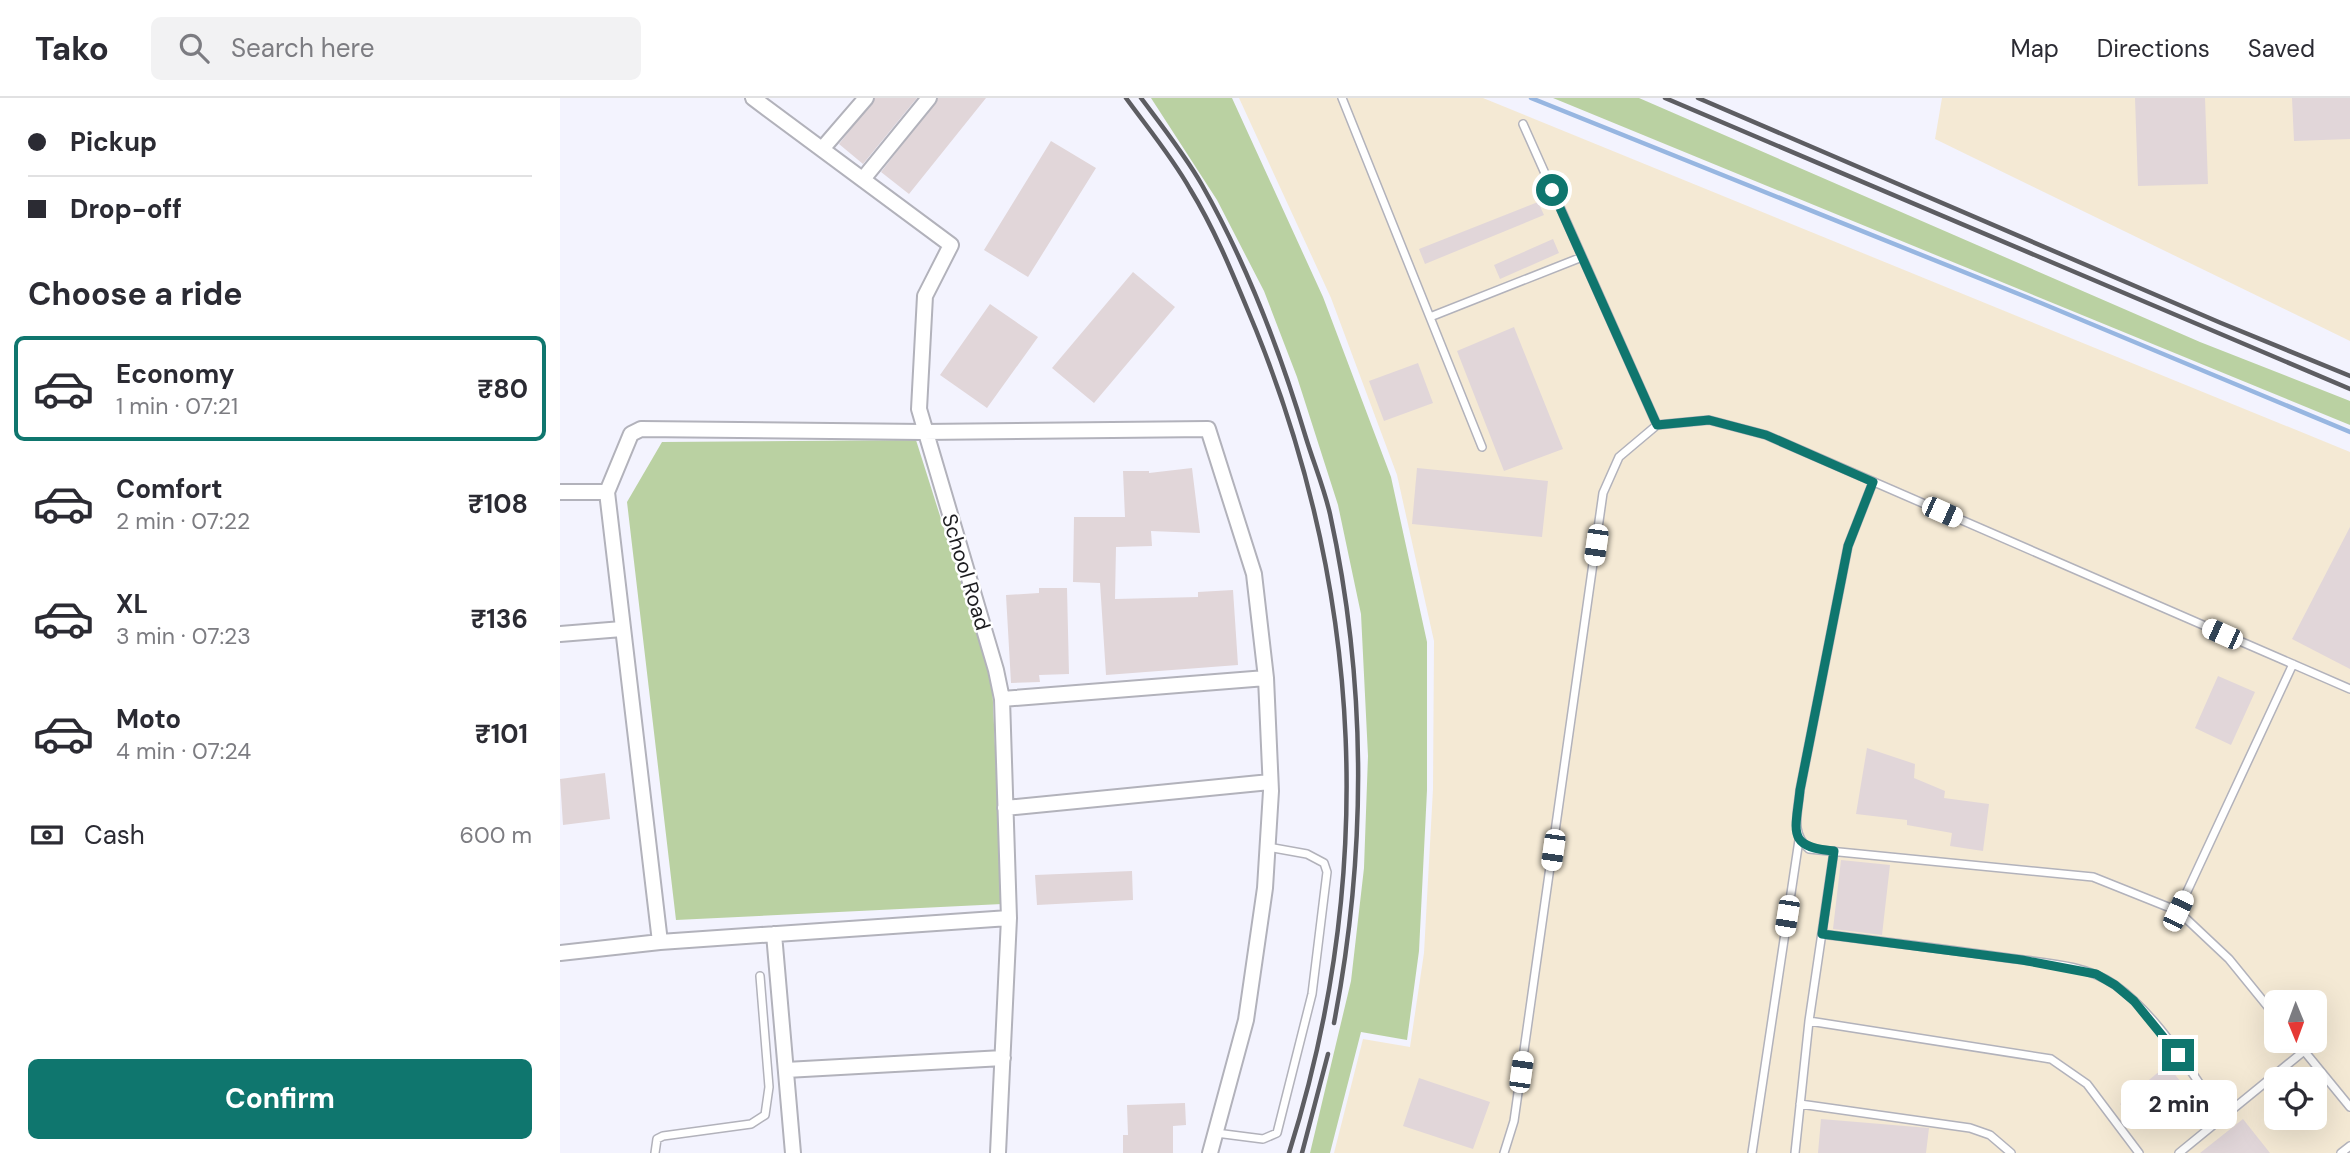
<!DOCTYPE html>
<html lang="en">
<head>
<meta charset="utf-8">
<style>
	:root { --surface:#fff; --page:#f2f2f3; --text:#2b2b33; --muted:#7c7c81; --line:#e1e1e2; --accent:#0f766e }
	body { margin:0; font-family:"DM Sans",sans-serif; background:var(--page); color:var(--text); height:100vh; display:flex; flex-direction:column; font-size:26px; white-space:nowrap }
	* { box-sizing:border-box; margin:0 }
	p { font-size:23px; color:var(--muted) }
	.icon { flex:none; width:38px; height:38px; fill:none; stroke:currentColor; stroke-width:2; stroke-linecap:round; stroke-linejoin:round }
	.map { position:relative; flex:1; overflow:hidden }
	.details { display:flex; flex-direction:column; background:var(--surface); width:560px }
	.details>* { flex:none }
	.banner { display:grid; align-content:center; height:154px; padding:0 28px; background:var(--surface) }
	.needle { width:46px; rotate:179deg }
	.fabs { position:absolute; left:1704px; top:892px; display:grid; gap:14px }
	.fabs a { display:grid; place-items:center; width:63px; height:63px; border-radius:10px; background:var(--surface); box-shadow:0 7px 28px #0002; font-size:35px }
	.end { position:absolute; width:32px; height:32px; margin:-16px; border:9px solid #0f766e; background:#fff; box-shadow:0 0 0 4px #fff }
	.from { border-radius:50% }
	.bubble { position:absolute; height:49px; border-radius:10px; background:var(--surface); box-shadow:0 7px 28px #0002; font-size:23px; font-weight:700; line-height:49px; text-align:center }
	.car { position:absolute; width:21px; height:42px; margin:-21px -10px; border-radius:9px; box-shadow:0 0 5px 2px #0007; background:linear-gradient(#fff 24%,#345 0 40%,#fff 0 76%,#345 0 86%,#fff 0) }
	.banner b { display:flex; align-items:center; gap:24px; height:66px; font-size:26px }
	.banner b+b { border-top:2px solid var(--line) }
	.banner i { width:18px; height:18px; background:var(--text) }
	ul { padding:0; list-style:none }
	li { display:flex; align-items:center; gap:21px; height:105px; margin:0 14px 10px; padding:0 14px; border:4px solid transparent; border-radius:10px }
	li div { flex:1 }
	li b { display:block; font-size:26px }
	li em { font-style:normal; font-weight:700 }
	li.selected { border-color:var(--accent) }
	li>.icon { width:63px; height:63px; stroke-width:1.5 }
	h2 { padding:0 28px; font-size:32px; line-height:84px }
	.pay { display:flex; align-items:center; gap:18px; height:77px; padding:0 28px; font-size:26px }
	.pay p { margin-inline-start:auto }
	.button { display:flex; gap:14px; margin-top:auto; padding:14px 28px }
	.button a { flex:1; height:80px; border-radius:10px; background:var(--accent); color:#fff; font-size:28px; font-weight:700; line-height:80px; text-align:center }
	header { display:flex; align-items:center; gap:42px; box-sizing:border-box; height:98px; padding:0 35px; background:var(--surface); border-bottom:2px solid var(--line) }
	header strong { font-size:33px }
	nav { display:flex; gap:38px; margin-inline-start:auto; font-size:24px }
	.search { width:490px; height:63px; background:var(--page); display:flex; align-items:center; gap:18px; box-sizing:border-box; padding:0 24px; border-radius:10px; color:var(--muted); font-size:26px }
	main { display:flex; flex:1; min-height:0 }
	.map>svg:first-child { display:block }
</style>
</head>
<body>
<header>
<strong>Tako</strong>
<div class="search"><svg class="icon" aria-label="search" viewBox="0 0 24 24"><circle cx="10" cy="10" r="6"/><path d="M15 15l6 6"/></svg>Search here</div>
<nav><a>Map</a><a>Directions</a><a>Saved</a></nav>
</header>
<main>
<section class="details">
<div class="banner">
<b><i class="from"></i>Pickup</b>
<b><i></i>Drop-off</b>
</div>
<h2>Choose a ride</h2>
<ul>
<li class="selected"><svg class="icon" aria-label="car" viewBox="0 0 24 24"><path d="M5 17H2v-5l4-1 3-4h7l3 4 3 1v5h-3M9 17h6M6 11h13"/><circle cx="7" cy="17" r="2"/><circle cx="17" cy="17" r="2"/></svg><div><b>Economy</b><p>1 min · 07:21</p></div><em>₹80</em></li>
<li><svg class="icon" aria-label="car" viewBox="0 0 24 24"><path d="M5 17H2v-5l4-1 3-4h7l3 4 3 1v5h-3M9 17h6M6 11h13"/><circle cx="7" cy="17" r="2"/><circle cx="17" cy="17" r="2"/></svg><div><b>Comfort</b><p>2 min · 07:22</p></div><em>₹108</em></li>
<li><svg class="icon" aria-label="car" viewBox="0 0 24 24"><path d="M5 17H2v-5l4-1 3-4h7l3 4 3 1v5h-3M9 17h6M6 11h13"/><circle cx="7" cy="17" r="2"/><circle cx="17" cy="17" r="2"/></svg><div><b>XL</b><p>3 min · 07:23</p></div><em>₹136</em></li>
<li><svg class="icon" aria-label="car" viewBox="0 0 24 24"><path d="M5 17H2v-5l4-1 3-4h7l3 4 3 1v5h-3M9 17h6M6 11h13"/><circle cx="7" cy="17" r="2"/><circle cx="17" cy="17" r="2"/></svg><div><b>Moto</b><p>4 min · 07:24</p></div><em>₹101</em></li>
</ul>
<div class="pay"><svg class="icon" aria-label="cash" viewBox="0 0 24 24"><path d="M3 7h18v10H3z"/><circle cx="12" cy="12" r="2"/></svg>Cash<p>600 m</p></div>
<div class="button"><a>Confirm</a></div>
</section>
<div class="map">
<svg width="1790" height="1055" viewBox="0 0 1790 1055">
	<rect width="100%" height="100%" fill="#f3f3fe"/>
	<!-- industrial -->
	<path fill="#f4e9d4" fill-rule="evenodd" d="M 679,0 L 923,0 L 1790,354 L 1790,1055 L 774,1055 L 803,941 L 850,949 L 864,855 L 873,691 L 874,543 L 837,377 L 771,200 ZM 1717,905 L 1755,905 L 1755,943 L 1717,943 ZM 1717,982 L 1755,982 L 1755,1020 L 1717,1020 Z
		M 1382,0 L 1790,0 L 1790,243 L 1375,41 Z"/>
	<!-- green -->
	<path fill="#bad1a2" d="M 591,0 L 672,0 L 763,199 L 831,379 L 867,544 L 867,692 L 859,853 L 847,942 L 801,934 L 770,1055 L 750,1055 L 791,883 L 804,770 L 808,658 L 801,516 L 778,407 L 737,279 L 704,193 L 657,102 Z
		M 993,0 L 1079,0 L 1640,244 L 1790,303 L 1790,327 Z
		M 356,342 L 432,582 L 442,806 L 116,822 L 67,404 L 102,344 Z"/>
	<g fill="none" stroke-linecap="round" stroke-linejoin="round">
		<!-- stream -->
		<path stroke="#97b6e1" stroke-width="4.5" d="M 971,0 L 1481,205 L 1790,334"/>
	</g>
	<!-- building -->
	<path fill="#e1d6d9" d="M 315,0 L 357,0 L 303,66 L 279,46 Z
		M 378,0 L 426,0 L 349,96 L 321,74 Z
		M 1575,0 L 1645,0 L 1648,86 L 1578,88 Z
		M 1732,0 L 1790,0 L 1790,41 L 1734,43 Z
		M 491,43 L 536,70 L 468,179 L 424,152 Z
		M 978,104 L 984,117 L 865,166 L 859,151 Z
		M 993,141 L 999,155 L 940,181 L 934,167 Z
		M 573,174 L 615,209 L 534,305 L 492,270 Z
		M 430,206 L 478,239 L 427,310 L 380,277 Z
		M 954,229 L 1003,351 L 944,373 L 897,253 Z
		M 858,265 L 873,305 L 824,323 L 809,283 Z
		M 632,370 L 640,435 L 591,433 L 592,448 L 556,449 L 555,501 L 638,499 L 638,494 L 673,492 L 678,567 L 546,577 L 540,485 L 513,484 L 514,419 L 565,419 L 563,373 L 589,373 L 589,375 Z
		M 857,370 L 988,383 L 982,439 L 852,426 Z
		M 1790,429 L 1790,571 L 1732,541 Z
		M 479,490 L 507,490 L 509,576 L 479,577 L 480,584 L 451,585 L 446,497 L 479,495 Z
		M 1658,578 L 1695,594 L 1671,647 L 1635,630 Z
		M 1307,650 L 1355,666 L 1354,680 L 1385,693 L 1384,700 L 1429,706 L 1423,753 L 1390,748 L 1392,735 L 1347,727 L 1347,722 L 1296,716 Z
		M 45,675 L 50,721 L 3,727 L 0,681 Z
		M 1281,762 L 1330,767 L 1322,837 L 1273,831 Z
		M 572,773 L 573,802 L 477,807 L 475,777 Z
		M 1607,967 L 1621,984 L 1574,1023 L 1560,1006 Z
		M 859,980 L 930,1004 L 913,1051 L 843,1028 Z
		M 625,1005 L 626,1027 L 613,1028 L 613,1055 L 563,1055 L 563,1037 L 568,1037 L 567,1007 Z
		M 1261,1021 L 1369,1030 L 1366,1055 L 1258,1055 Z
		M 1683,1021 L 1710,1055 L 1640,1055 Z"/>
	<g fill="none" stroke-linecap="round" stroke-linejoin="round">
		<defs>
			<path id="service" d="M 782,0 L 922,349
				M 963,26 L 1097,327
				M 870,219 L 1022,159
				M 1313,384 L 1288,448 L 1240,692 C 1238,715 1230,735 1249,751 L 1533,779 L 1618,813 L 1669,861 L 1717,920
				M 1618,813 L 1733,566
				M 1262,836 C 1324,844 1386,851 1448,860 C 1483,865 1525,866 1555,887 C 1600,919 1631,976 1663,1019
				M 1249,923 L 1491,961 L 1527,986 L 1579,1055
				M 1736,943 L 1790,1009
				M 1240,1006 L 1410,1030 L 1430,1037 L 1451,1055
				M 656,1035 L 703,1041 L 717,1035 L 752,896 L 767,774 L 764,765 L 747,756 L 708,749
				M 95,1055 L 97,1041 L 103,1038 L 191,1026 L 205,1017 L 209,989 L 200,878
				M 944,1055 L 954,1023 L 1043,395 L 1059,359 L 1097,327 L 1149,322 L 1206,337 L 1790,591
				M 1192,1055 L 1239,742
				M 1235,1055 L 1249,923 L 1274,753
				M 1619,1055 L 1744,953
				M 1781,1055 L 1790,1048"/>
			<path id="minor" d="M 193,0 L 391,147 L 365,198 L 359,311 L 436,572 L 442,601 L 449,820 L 438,1055
				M 262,51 L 306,0
				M 303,81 L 369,0
				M 0,394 L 47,394
				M 0,536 L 62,531
				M 442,601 L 706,580
				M 445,710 L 710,684
				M 214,836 L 233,1055
				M 100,844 L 47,394 L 71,336 L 81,331 L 363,334 L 648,331 L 694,476 L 706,580 L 711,693 L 705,790 L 686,922 L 650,1055
				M 0,855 L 100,844 L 449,820
				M 226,972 L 443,960"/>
		</defs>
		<!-- service casing -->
		<use href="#service" stroke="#b2b2bb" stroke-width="10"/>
		<!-- minor casing -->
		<use href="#minor" stroke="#b2b2bb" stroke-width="18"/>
		<!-- service -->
		<use href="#service" stroke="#fff" stroke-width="7"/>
		<!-- minor -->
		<use href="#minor" stroke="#fff" stroke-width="14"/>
		<!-- rail -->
		<path stroke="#5d5d62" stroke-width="4.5" d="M 566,0 C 587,29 612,59 630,91 C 657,135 676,184 696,232 C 804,500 816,779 729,1055
			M 581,0 C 602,28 625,57 642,87 C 687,166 720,253 746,340 C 754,366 764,390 770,416 C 807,586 807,754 774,925
			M 1105,0 L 1790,291
			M 1138,0 L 1661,225 L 1790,278
			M 742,1055 L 768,956"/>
	</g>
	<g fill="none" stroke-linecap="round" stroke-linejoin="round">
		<!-- route -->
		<path stroke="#0f766e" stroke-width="9" d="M 992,92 L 1097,327 L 1149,322 L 1206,337 L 1313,384 L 1288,448 L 1240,692 C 1236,733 1225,749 1274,753 L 1262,836 L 1462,862 L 1536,876 L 1555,887 L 1574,903 L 1618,957"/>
	</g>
	<g text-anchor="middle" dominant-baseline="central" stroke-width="5" stroke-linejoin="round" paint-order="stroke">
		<!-- street labels -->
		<g font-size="21" fill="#1d1d20" stroke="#fff">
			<text transform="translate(406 474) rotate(73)">School Road</text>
		</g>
	</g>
</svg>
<div class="fabs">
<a><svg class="needle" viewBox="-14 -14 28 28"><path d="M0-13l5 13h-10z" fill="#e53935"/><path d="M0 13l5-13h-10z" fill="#7c7c81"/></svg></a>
<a><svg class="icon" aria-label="locate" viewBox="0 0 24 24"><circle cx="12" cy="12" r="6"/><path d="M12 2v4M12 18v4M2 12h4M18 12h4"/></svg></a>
</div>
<i class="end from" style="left:992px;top:92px"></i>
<i class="end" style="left:1618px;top:957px"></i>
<div class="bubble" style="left:1561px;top:982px;width:116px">2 min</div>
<i class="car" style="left:1382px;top:414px;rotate:114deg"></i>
<i class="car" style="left:1036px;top:447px;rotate:188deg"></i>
<i class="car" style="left:1662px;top:536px;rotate:294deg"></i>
<i class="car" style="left:993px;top:752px;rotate:188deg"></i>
<i class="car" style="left:1618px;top:813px;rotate:25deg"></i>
<i class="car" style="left:1227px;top:818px;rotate:189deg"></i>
<i class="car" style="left:961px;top:974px;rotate:8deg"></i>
</div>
</main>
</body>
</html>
